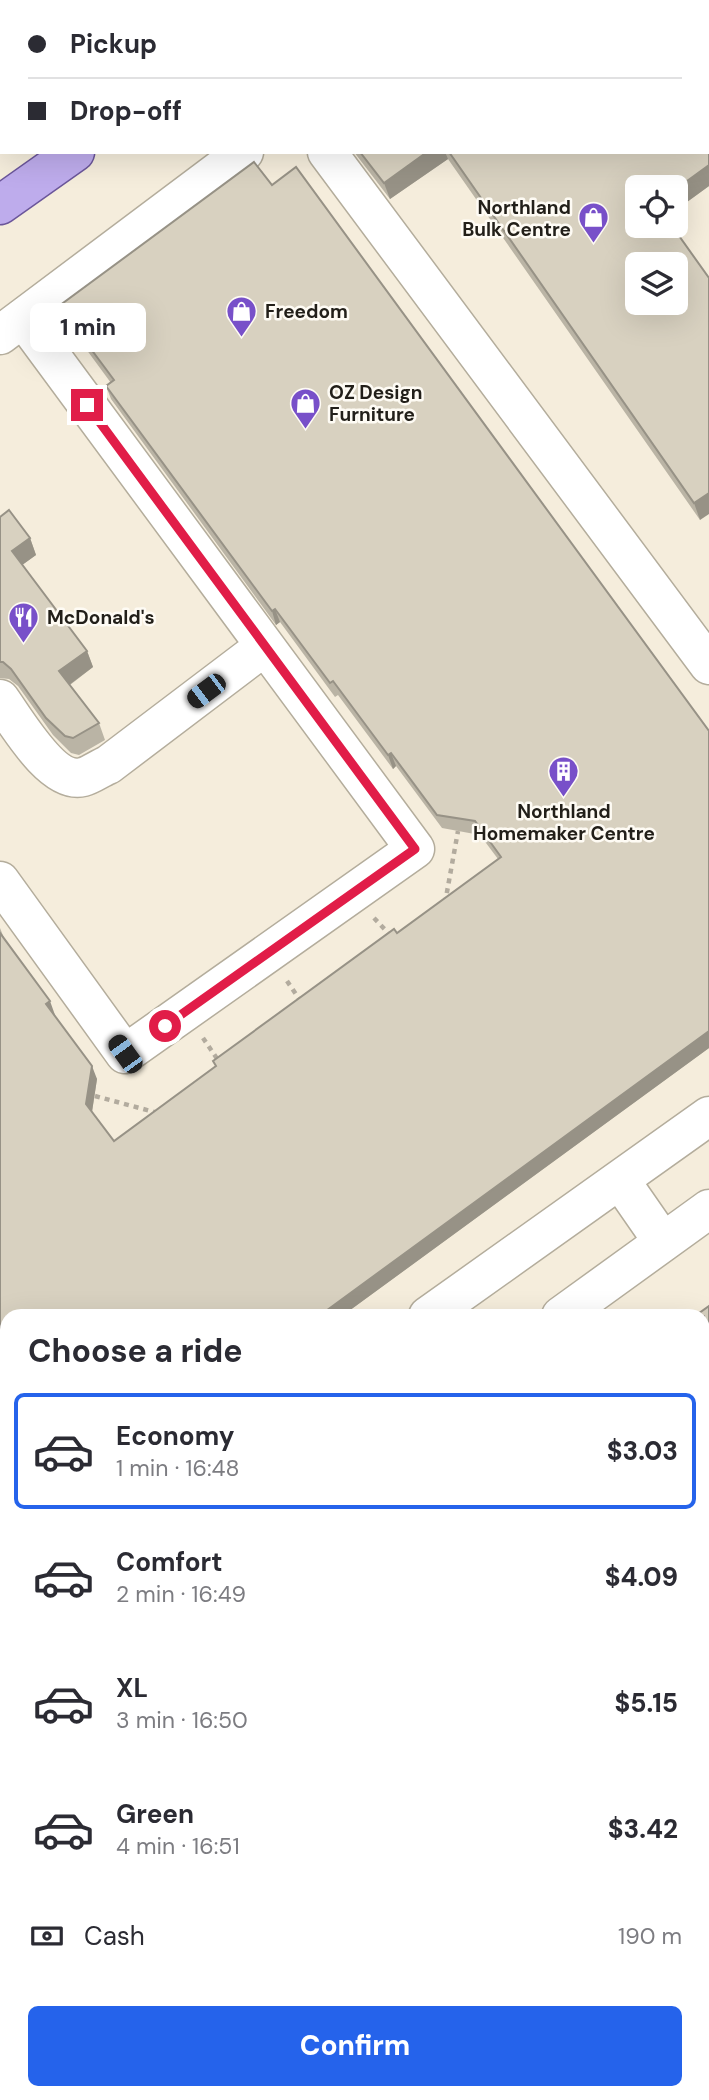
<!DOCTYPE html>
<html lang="en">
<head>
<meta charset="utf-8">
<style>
	:root { --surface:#fff; --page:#f7f7f7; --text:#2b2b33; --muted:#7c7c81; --line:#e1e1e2; --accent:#2563eb }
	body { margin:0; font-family:"DM Sans",sans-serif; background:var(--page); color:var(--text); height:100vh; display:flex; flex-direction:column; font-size:26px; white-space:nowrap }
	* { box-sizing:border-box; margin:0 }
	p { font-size:23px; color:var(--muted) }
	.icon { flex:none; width:38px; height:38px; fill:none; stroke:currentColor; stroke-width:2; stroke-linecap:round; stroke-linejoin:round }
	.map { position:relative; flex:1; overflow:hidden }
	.drawer { position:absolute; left:0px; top:1309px; width:710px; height:791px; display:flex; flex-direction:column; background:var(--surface); border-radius:21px 21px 0 0; box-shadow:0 7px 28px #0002 }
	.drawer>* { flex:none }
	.guide { position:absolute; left:0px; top:0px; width:710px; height:154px; box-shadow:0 7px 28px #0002; display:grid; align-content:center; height:154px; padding:0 28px; background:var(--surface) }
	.tools { position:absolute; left:625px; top:175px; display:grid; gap:14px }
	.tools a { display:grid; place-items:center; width:63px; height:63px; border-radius:10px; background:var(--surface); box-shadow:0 7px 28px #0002; font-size:35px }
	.end { position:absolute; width:32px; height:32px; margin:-16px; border:9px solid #e11d48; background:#fff; box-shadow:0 0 0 4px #fff }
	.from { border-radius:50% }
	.bubble { position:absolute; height:49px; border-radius:10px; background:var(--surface); box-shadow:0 7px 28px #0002; font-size:23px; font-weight:800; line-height:49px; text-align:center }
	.car { position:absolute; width:21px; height:42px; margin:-21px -10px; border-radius:9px; box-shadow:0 0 5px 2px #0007; background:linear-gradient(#222 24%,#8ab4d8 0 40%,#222 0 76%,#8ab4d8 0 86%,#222 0) }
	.guide b { display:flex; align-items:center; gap:24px; height:66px; font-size:26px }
	.guide b+b { border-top:2px solid var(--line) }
	.guide i { width:18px; height:18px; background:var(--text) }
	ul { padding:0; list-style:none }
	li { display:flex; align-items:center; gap:21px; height:116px; margin:0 14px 10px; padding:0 14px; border:4px solid transparent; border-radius:10px }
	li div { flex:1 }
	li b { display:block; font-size:26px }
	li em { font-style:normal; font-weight:800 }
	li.active { border-color:var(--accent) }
	li>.icon { width:63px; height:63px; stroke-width:1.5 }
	h2 { padding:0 28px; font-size:32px; line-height:84px }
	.pay { display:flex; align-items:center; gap:18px; height:77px; padding:0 28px; font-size:26px }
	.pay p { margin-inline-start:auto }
	.button { display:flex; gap:14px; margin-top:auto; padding:14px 28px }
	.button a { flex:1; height:80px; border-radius:10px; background:var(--accent); color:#fff; font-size:28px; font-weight:800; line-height:80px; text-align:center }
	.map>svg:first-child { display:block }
</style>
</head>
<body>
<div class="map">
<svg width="709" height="2100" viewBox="0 0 709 2100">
	<rect width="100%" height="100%" fill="#f5eddc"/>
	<!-- park -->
	<path fill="#ebd7a9" d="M 0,1516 L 7,1525 L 7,1662 L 0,1667 Z"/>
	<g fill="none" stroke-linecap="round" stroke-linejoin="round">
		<defs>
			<path id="minor" d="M 184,0 L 186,2
				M 0,3 L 4,0
				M 327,152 L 709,665
				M 0,335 L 244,152
				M 0,699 C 16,721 52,785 83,777 C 91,775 100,768 108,765 L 265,646
				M 0,881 L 125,1054 L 415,849 L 23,318
				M 620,1180 L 663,1242
				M 428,1316 L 709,1116
				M 561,1316 L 709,1209
				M 0,1443 L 7,1452
				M 0,1716 L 7,1711
				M 704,1922 L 709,1929"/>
			<path id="major" d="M 157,2 L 159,0
				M 286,2 L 288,0
				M 0,115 L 2,114
				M 0,205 L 75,152"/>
		</defs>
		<!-- minor casing -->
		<use href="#minor" stroke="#b4ad9c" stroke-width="41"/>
		<!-- major casing -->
		<use href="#major" stroke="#6b569a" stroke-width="41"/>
		<!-- path -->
		<path stroke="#b2ab9e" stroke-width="4.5" stroke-dasharray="5 5" stroke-linecap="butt" d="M 60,0 L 61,2
			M 47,2 L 49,0
			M 445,903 L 458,831
			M 374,918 L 392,937
			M 287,981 L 302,1003
			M 203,1038 L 220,1063
			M 95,1096 L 158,1113"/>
		<!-- minor -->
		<use href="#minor" stroke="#fff" stroke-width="38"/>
		<!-- major -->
		<use href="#major" stroke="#beacec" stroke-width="38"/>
	</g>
	<!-- wall -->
	<path fill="#bab4a5" d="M 709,0 L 709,186 L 676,210 L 676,187 L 637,187 L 700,520 L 448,159 L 390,199 L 354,152 L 709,152 Z
		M 272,185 L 709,731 L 709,1048 L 342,1316 L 7,1316 L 7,1413 L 0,1403 L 0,928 L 4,938 L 97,1079 L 92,1112 L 114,1141 L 498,859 L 480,835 L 442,828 L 396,766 L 393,769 L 338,695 L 335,697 L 280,622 L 276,625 L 111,399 L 106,386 L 111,383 L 64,319 L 59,306 Z
		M 0,517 L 30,538 L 36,555 L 22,565 L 87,651 L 93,667 L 70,685 L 99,723 L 105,740 L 79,755 L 71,753 L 53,735 L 18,686 L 9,679 L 0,678 Z
		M 709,1306 L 709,1695 L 704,1687 L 704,1316 Z
		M 709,1738 L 709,1863 L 704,1855 L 704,1742 Z
		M 7,1932 L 7,1984 L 0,1974 L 0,1937 Z
		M 450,2093 L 704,2093 L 709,2100 L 455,2100 Z"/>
	<!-- shaded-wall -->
	<path fill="#979286" d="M 427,152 L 445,152 L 448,159 L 390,199 L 384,183 Z
		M 709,165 L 709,186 L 676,210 L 676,189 Z
		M 709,493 L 709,514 L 700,520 L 694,503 Z
		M 30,538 L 36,555 L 18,568 L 12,551 Z
		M 275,609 L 280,622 L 276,625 L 272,611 Z
		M 87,651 L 93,667 L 65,688 L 59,671 Z
		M 391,753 L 396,766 L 393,769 L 388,755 Z
		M 50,1001 L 55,1015 L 51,1018 L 46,1004 Z
		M 709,1031 L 709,1048 L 342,1316 L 319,1316 Z
		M 92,1066 L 97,1079 L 91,1118 L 86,1104 Z"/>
	<!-- building -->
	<path fill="#d8d1c0" stroke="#979286" stroke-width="2" fill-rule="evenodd" d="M 487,0 L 709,0 L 709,165 L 676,189 L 676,187 L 637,187 L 637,226 L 672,226 L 709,278 L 709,493 L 694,503 L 449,152 L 709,152 L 709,2 L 485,2 ZM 637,264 L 676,264 L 676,303 L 637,303 Z
		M 360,152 L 427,152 L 384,183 Z
		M 254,162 L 272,185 L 296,167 L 709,731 L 709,1031 L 319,1316 L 7,1316 L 7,1406 L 0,1396 L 0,933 L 50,1001 L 46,1004 L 92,1066 L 86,1104 L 114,1141 L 216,1066 L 213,1061 L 394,929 L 397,933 L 501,857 L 475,821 L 437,815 L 391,753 L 388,755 L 333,681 L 330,683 L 275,609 L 272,611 L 106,386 L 114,380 L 59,306 Z
		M 9,510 L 30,538 L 12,551 L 87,651 L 59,671 L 99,723 L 73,738 L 65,736 L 46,718 L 11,669 L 3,662 L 0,662 L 0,517 Z
		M 709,1306 L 709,1688 L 704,1680 L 704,1316 L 695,1316 Z
		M 709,1738 L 709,1856 L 704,1849 L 704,1742 Z
		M 7,1932 L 7,1977 L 0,1967 L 0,1937 Z
		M 7,1987 L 7,2093 L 231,2093 L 237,2100 L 0,2100 L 0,1992 Z
		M 704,2035 L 709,2043 L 709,2100 L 460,2100 L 455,2093 L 704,2093 Z"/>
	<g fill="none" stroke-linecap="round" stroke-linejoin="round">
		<!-- route -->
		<path stroke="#e11d48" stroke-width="9" d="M 87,405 L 415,849 L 165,1026"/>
	</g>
	<!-- icons -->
	<defs>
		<symbol id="shop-pin" viewBox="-11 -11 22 30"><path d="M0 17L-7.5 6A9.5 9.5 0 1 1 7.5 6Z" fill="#7850c9" stroke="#fefbf4"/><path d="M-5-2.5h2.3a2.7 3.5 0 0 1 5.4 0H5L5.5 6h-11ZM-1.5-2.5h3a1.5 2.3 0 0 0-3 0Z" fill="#fff"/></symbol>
		<symbol id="restaurant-pin" viewBox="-11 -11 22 30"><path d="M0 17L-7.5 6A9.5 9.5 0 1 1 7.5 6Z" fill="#7850c9" stroke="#fefbf4"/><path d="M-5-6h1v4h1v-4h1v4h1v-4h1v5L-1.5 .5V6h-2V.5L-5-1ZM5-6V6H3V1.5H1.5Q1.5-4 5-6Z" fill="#fff"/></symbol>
		<symbol id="building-pin" viewBox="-11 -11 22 30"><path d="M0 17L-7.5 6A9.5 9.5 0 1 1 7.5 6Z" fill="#7850c9" stroke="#fefbf4"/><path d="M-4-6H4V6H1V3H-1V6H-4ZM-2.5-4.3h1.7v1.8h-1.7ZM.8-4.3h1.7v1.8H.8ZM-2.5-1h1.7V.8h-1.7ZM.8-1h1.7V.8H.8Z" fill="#fff"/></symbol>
	</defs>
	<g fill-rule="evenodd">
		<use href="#shop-pin" x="576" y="200" width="35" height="47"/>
		<use href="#shop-pin" x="224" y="294" width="35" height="47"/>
		<use href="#shop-pin" x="288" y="386" width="35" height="47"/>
		<use href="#restaurant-pin" x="6" y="600" width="35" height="47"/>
		<use href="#building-pin" x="546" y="754" width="35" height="47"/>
	</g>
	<g text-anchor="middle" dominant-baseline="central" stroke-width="5" stroke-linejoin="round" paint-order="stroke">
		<!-- poi labels -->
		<g font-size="19" font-weight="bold" fill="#221f19" stroke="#fefbf4" text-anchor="start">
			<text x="571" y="207" text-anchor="end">Northland<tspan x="571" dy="22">Bulk Centre</tspan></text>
			<text x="265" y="311">Freedom</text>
			<text x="329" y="392">OZ Design<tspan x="329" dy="22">Furniture</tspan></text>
			<text x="47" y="617">McDonald's</text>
			<text x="564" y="811" text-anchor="middle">Northland<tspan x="564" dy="22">Homemaker Centre</tspan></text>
		</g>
	</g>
</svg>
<div class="tools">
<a><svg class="icon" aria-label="locate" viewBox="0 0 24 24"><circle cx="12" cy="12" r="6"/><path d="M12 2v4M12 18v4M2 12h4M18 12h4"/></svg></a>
<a><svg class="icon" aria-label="layers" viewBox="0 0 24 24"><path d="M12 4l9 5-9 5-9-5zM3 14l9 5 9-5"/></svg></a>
</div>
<i class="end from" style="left:165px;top:1026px"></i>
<i class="end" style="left:87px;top:405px"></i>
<div class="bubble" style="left:30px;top:303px;width:116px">1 min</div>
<i class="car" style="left:206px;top:691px;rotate:233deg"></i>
<i class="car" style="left:125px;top:1054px;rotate:324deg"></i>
<div class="guide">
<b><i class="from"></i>Pickup</b>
<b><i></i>Drop-off</b>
</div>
<section class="drawer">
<h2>Choose a ride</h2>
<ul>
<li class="active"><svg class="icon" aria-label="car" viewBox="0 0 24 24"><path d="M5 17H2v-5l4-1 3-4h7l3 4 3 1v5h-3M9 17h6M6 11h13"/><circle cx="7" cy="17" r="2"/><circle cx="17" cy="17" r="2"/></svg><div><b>Economy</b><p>1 min · 16:48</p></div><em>$3.03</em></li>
<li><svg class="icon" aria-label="car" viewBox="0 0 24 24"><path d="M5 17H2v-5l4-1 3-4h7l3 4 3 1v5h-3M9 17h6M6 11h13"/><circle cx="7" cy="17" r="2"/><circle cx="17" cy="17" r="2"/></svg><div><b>Comfort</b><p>2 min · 16:49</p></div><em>$4.09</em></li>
<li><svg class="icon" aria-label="car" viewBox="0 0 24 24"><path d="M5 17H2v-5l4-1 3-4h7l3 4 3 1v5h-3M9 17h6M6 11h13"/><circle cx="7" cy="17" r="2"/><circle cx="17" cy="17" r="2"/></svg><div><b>XL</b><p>3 min · 16:50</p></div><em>$5.15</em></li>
<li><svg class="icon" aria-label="car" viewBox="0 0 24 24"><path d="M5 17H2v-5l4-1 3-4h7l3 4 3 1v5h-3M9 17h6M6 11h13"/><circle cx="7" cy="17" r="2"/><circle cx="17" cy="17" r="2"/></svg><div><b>Green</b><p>4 min · 16:51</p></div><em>$3.42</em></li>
</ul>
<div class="pay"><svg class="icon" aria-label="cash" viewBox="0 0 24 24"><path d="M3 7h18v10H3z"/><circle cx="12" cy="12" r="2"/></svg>Cash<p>190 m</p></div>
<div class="button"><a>Confirm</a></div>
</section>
</div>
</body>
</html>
